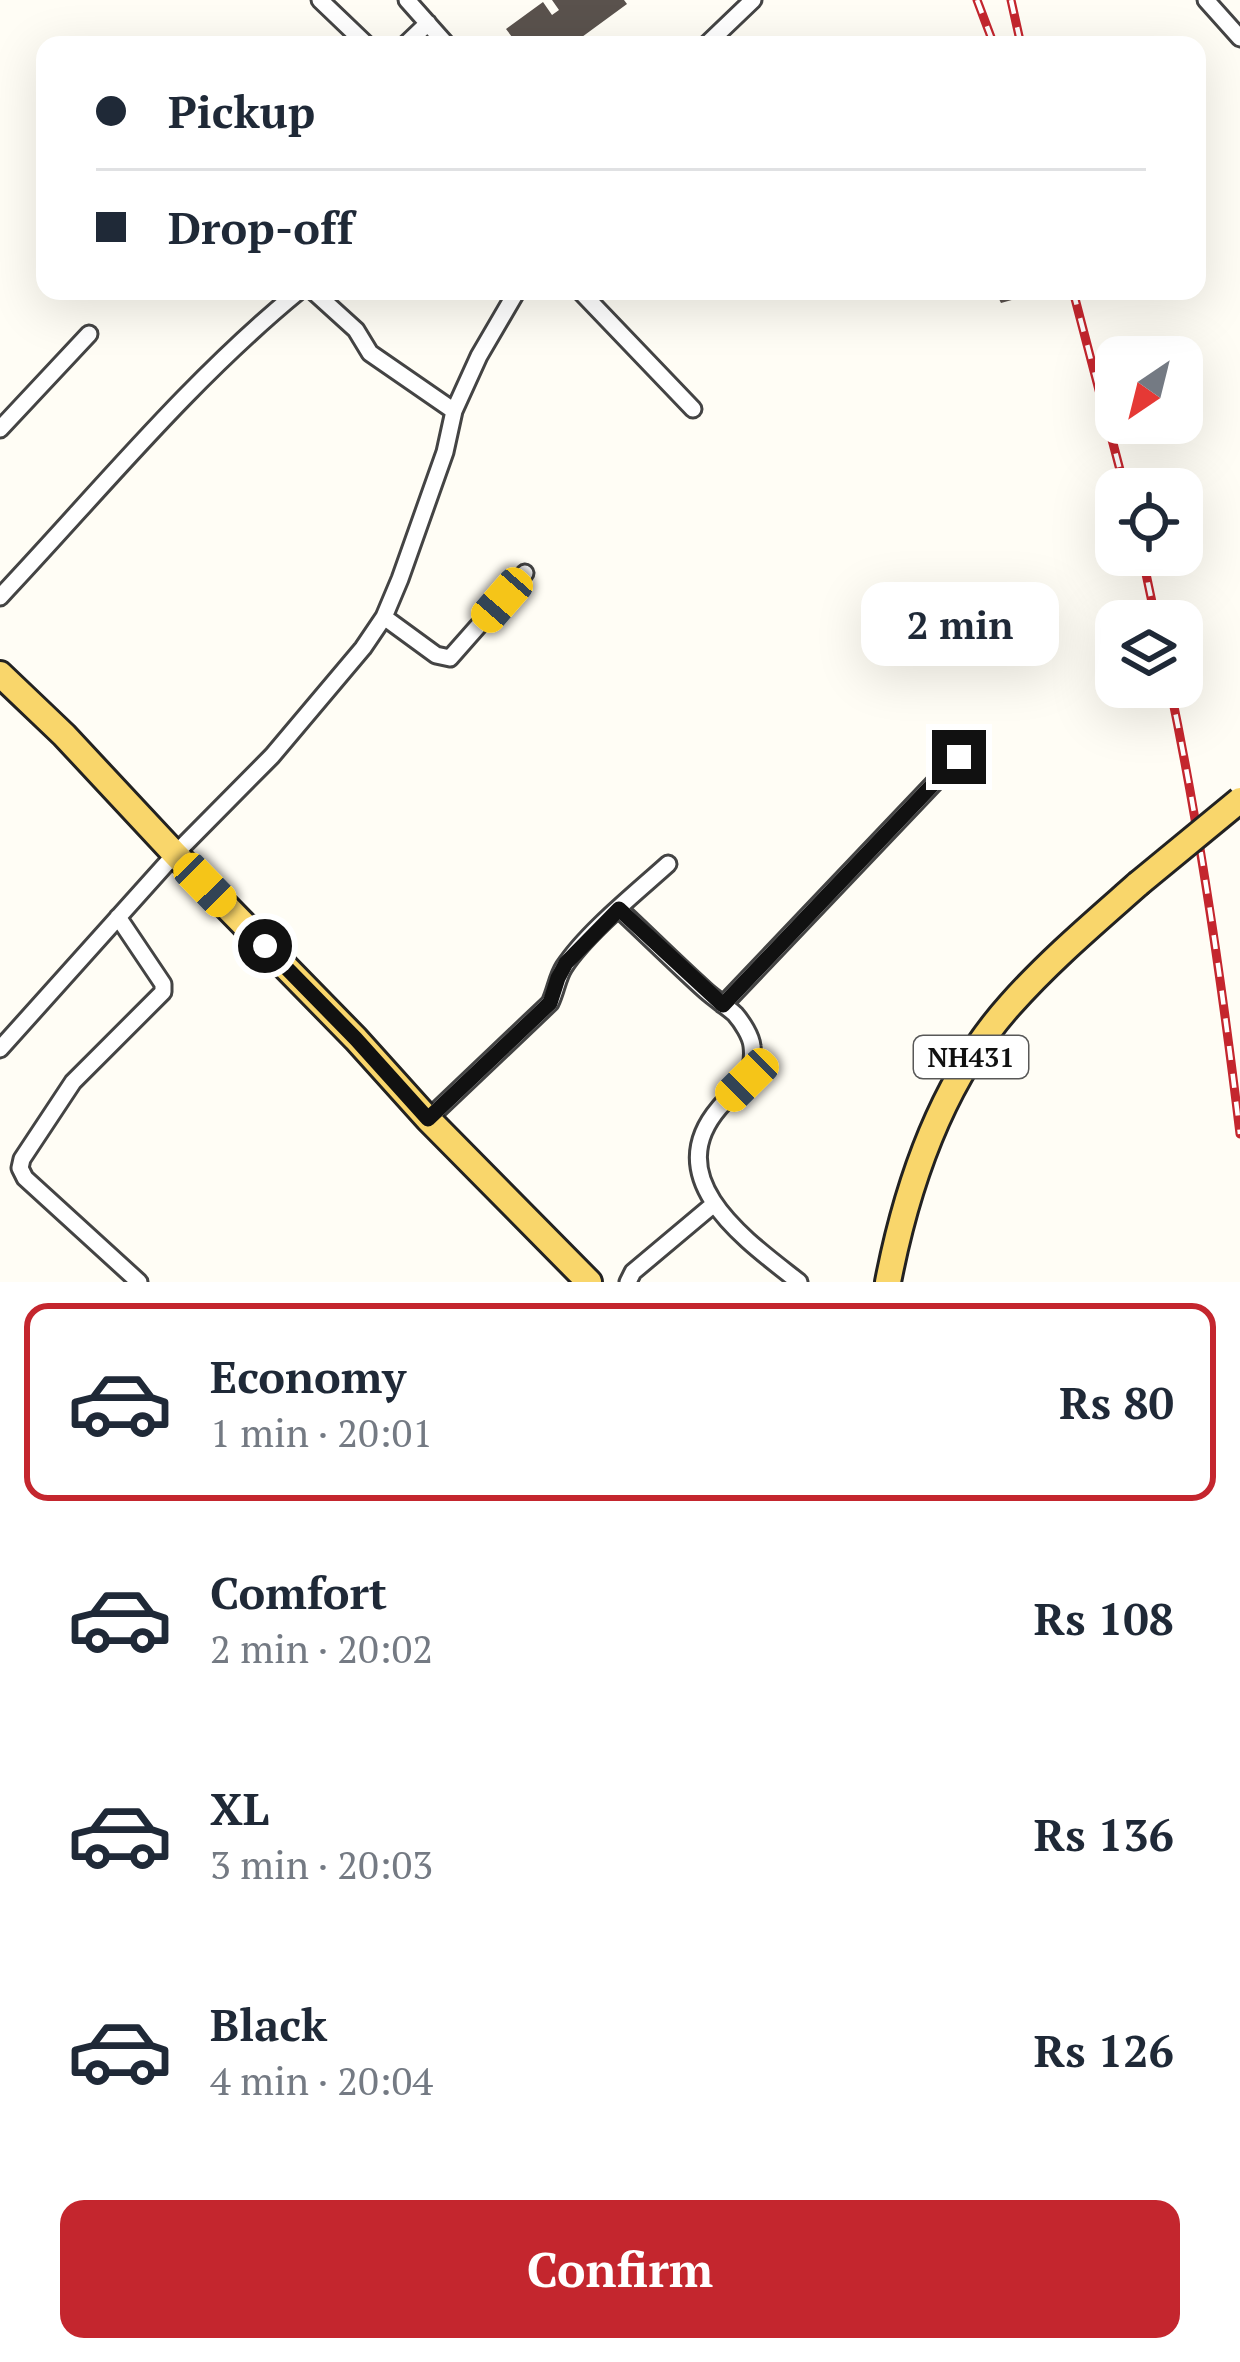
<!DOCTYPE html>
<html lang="en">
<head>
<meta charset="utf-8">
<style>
	:root { --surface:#fff; --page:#f2f2f3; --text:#1f2937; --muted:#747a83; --line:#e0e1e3; --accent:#c4262e }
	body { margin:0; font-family:"PT Serif",serif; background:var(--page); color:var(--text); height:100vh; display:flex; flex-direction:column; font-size:45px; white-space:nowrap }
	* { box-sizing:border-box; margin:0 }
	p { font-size:39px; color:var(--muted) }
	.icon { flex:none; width:66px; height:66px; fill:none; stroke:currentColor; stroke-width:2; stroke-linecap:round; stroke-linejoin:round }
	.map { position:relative; height:1282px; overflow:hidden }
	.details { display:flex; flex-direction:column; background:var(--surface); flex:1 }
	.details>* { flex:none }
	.top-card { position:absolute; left:36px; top:36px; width:1170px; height:264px; border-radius:24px; box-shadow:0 12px 48px #0002; display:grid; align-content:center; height:264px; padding:0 60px; background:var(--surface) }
	.needle { width:78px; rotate:215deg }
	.controls { position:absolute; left:1095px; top:336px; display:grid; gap:24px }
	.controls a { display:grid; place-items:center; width:108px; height:108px; border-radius:24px; background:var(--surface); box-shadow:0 12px 48px #0002; font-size:60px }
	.end { position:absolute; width:54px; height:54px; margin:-27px; border:15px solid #111; background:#fff; box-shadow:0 0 0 6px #fff }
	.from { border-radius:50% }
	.bubble { position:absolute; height:84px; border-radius:24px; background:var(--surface); box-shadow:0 12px 48px #0002; font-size:39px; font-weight:800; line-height:84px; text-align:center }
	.car { position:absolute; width:36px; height:72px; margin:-36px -18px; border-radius:15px; box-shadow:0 0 9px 3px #0007; background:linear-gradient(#f5c518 24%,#345 0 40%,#f5c518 0 76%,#345 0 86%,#f5c518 0) }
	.top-card b { display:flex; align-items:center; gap:42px; height:114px; font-size:45px }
	.top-card b+b { border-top:3px solid var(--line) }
	.top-card i { width:30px; height:30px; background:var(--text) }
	ul { padding:21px 0 0; list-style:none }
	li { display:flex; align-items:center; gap:36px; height:198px; margin:0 24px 18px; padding:0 36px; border:6px solid transparent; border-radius:24px }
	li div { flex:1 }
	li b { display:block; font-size:45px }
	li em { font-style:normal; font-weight:800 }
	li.selected { border-color:var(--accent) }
	li>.icon { width:108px; height:108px; stroke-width:1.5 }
	.button { display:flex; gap:24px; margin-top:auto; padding:24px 60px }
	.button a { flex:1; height:138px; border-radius:24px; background:var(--accent); color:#fff; font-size:48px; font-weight:800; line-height:138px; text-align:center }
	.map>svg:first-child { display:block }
</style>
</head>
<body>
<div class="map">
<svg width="1240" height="1282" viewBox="0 0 1240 1282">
	<rect width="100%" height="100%" fill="#fffdf5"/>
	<!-- building -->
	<path fill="#5a524d" d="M 552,0 L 624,0 L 627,4 L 571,45 L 502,45 L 512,37 L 506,29 L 543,2 L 552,15 L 559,10 Z
		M 995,291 L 1021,291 L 1023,297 L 1001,303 Z"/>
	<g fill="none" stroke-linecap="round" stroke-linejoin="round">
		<defs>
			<path id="minor" d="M 320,0 L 367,45
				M 407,0 L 447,45
				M 1206,0 L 1240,38
				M 405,45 L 428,23
				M 706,45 L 753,0
				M 313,291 L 356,330 L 370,353 L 454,411
				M 580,291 L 693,409
				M 0,429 L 89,334
				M 0,597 C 98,493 188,382 299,291
				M 384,617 L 436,655 L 450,658 L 525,573
				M 619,909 C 648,936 676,964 706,991 C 715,999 726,1006 735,1014 C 742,1022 751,1036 752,1046 C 756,1077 736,1088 719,1108 C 658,1180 747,1241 799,1282
				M 118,917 L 163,984 L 163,992 L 73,1082 L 22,1159 L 20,1168 L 25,1178 L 139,1282
				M 723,1005 L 959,757
				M 0,1049 L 175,854 L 272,756 L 363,648 L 384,617 L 400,579 L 445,452 L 454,411 L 479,356 L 517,291
				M 428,1119 L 550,1003 C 556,991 557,978 564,967 C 586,933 637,892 668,864
				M 628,1282 L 633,1272 L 714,1204"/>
			<path id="primary" d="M 0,674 L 64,735 L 175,854 L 356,1039 L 428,1119 L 589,1282
				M 888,1282 C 907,1184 942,1081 1010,1005 C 1049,961 1094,923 1138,884"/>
		</defs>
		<!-- minor casing -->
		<use href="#minor" stroke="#444" stroke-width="21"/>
		<!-- primary casing -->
		<use href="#primary" stroke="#222" stroke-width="30"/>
		<!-- minor -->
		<use href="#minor" stroke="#fff" stroke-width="15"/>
		<!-- primary -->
		<use href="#primary" stroke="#f9d66b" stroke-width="24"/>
		<defs>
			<path id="rail" d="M 977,0 L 994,45
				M 1011,0 L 1021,45
				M 1073,291 L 1125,489
				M 1142,555 L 1156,621
				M 1170,687 C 1201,835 1222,984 1240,1134"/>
		</defs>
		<!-- rail casing -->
		<use href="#rail" stroke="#c4262e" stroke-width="9"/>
		<!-- rail -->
		<use href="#rail" stroke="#fff" stroke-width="4.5" stroke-dasharray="14" stroke-linecap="butt"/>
		<defs>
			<path id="primary-bridge" d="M 1138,884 L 1240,800"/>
		</defs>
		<!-- primary-bridge casing -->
		<use href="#primary-bridge" stroke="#222" stroke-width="30" stroke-linecap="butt"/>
		<!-- primary-bridge -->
		<use href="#primary-bridge" stroke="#f9d66b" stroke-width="24"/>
	</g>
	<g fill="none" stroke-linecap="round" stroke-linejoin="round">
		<!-- route -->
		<path stroke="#111" stroke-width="15" d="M 265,946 L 356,1039 L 428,1119 L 550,1003 L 558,978 L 566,963 L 619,909 L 723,1005 L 959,757"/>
	</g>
	<g text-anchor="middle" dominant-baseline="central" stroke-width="12" stroke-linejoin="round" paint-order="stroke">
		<!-- shield labels -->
		<rect fill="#fff" stroke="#585858" stroke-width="3" x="914" y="1036" width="114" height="42" rx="9"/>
		<g font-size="27" font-weight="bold" fill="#111">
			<text x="971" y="1057">NH431</text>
		</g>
	</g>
</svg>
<div class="controls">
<a><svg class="needle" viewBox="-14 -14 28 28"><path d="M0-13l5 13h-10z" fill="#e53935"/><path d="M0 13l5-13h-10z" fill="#747a83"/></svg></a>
<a><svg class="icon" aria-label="locate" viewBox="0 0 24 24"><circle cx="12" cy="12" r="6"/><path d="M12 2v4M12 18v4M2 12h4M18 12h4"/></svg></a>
<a><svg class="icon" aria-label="layers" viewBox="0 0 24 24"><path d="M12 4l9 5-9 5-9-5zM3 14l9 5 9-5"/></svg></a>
</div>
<i class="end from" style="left:265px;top:946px"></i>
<i class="end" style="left:959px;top:757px"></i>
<div class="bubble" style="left:861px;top:582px;width:198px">2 min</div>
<i class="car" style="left:502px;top:600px;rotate:221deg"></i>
<i class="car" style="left:205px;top:885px;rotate:136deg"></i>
<i class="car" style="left:747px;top:1080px;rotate:225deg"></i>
<div class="top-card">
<b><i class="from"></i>Pickup</b>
<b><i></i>Drop-off</b>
</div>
</div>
<section class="details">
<ul>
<li class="selected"><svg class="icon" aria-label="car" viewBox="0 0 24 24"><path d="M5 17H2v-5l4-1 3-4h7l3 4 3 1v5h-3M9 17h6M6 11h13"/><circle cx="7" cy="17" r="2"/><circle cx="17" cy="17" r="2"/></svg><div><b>Economy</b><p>1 min · 20:01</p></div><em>Rs 80</em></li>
<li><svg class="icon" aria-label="car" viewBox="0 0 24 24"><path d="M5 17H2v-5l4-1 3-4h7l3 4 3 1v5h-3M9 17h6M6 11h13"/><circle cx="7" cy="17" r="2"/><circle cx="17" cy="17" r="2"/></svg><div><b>Comfort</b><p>2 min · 20:02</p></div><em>Rs 108</em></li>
<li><svg class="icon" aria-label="car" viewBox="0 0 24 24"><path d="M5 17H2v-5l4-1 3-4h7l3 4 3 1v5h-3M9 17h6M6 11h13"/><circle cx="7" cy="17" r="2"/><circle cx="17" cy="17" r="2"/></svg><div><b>XL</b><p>3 min · 20:03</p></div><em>Rs 136</em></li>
<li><svg class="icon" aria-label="car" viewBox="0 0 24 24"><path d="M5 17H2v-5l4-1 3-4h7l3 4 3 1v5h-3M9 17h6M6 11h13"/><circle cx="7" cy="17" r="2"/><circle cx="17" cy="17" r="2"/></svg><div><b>Black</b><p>4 min · 20:04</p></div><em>Rs 126</em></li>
</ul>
<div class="button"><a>Confirm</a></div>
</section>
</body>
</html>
